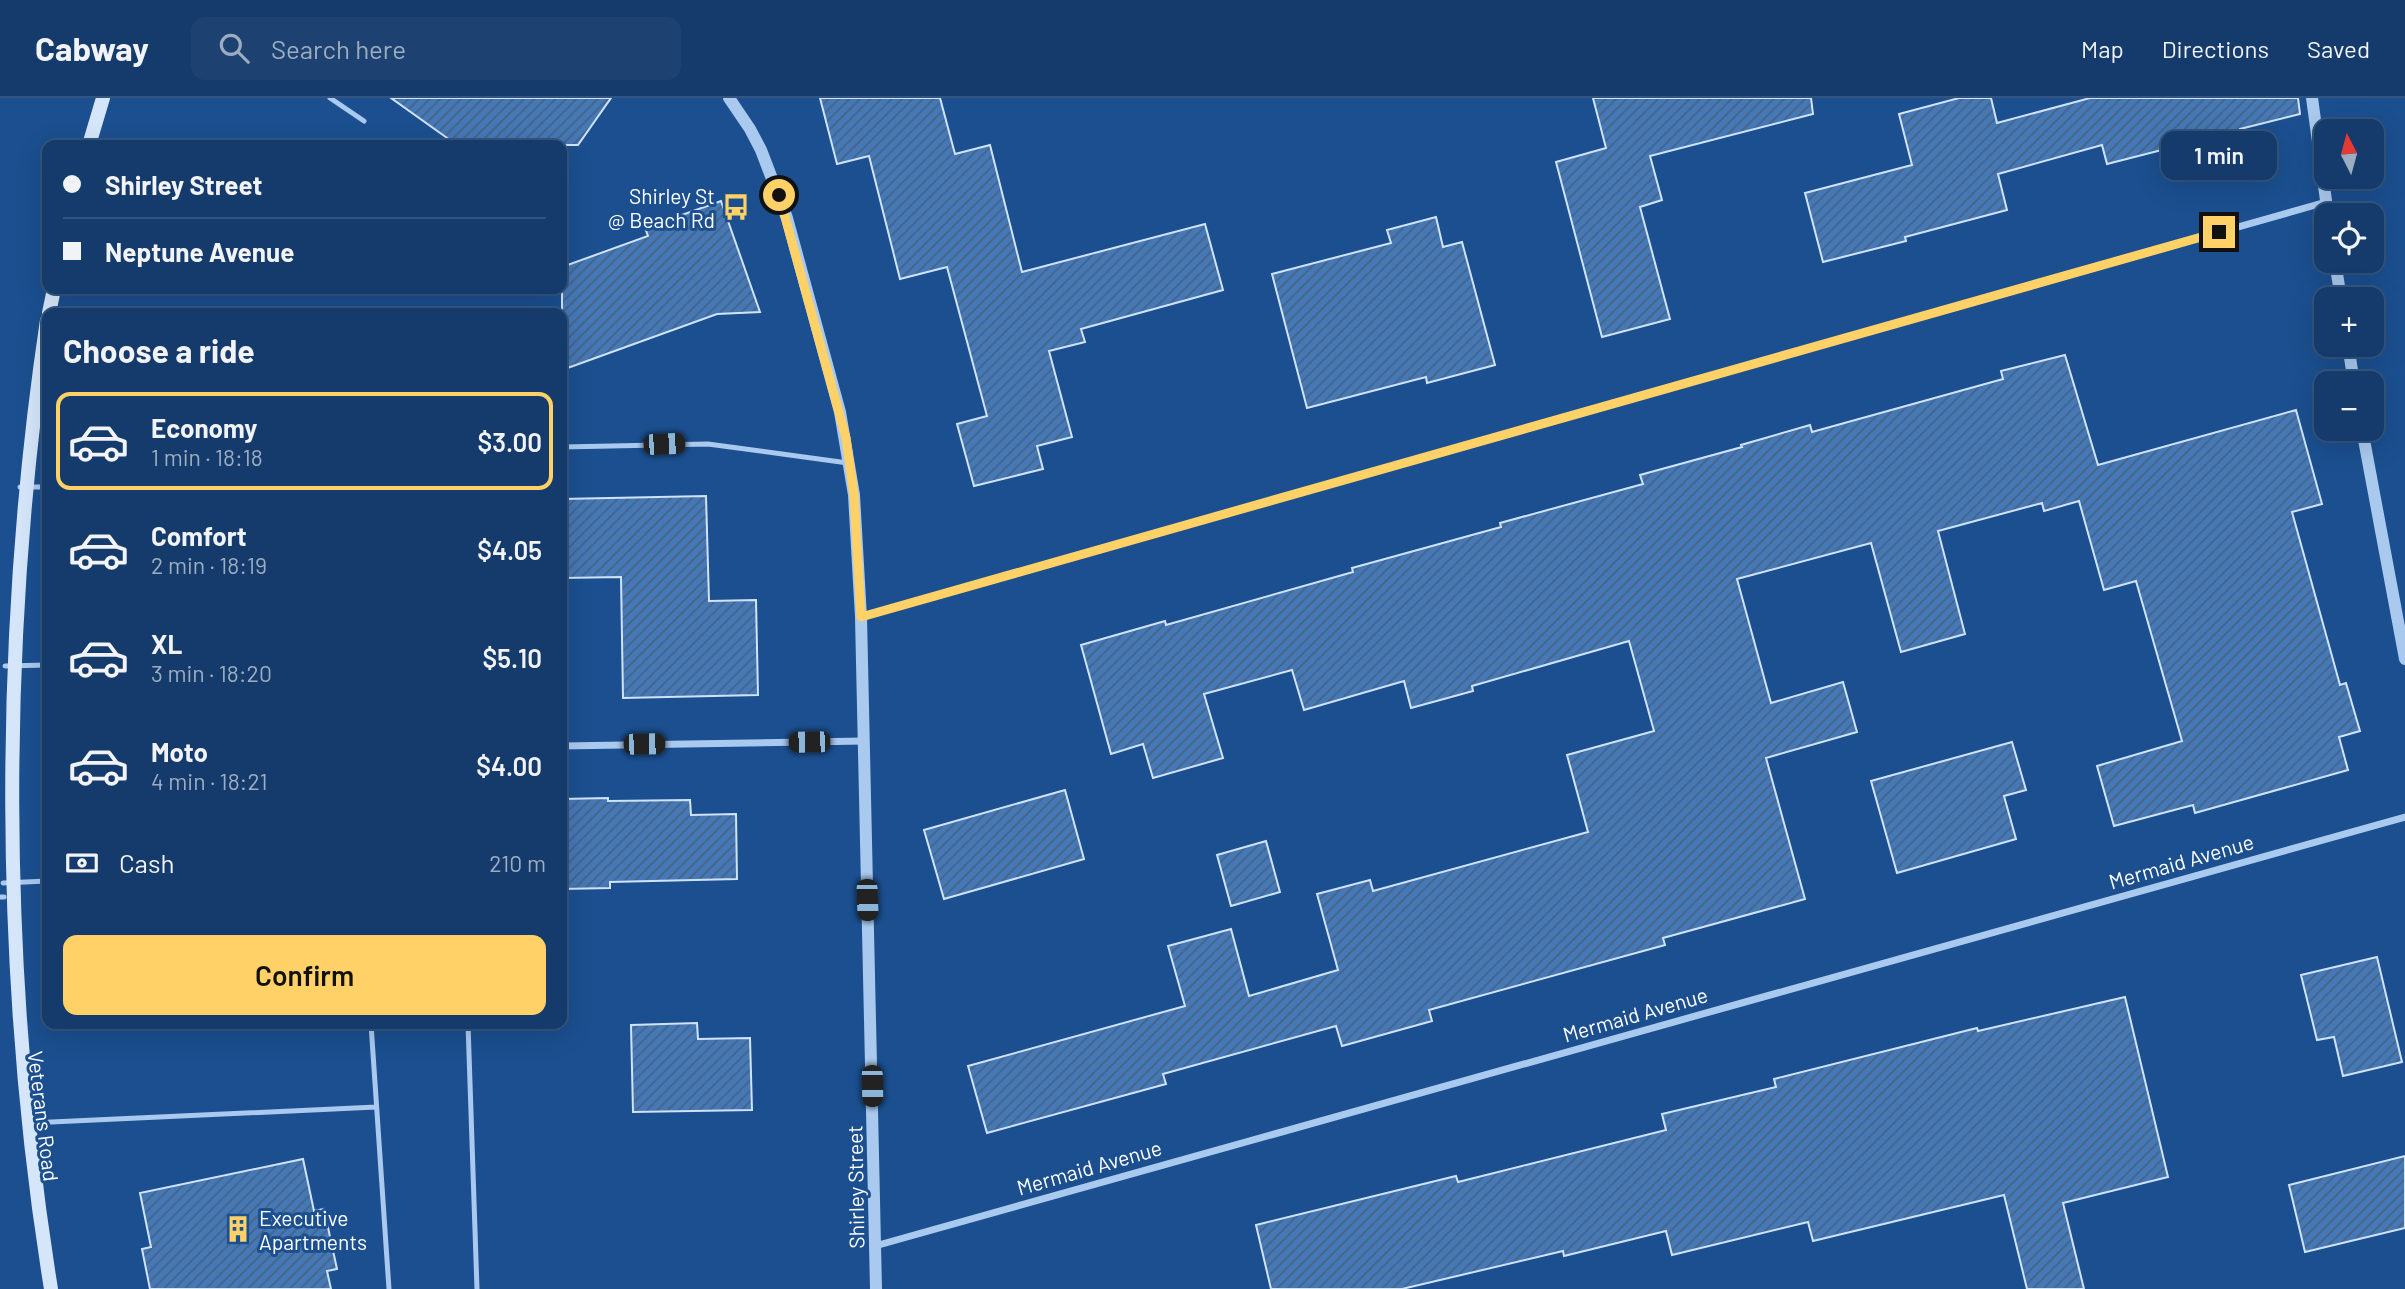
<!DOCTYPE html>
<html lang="en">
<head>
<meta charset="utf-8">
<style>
	:root { --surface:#143b6b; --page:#1d4271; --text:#f1f3f6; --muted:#9dadc1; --line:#33557e; --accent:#ffd166 }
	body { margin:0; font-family:Barlow,sans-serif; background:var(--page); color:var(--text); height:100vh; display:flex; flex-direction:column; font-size:26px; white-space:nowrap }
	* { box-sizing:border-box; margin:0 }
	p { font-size:23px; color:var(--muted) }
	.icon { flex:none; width:38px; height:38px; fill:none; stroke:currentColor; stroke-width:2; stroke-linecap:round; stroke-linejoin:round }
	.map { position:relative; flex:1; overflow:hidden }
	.sheet { position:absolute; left:42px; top:210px; width:525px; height:721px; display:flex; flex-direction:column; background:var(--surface); border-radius:14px; box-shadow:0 7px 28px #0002,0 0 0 2px var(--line) }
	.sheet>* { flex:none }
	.guide { position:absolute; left:42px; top:42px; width:525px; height:154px; border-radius:14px; box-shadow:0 7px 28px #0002,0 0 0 2px var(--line); display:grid; align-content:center; height:154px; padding:0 21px; background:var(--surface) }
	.needle { width:46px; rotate:354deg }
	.tools { position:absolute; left:2314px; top:21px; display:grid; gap:14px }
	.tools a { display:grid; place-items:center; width:70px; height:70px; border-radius:14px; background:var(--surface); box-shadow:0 7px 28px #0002,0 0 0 2px var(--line); font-size:35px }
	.end { position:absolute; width:32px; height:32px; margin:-16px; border:9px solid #ffd166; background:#111; box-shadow:0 0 0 4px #111 }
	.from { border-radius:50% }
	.bubble { position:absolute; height:49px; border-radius:14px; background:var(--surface); box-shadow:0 7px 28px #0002,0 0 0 2px var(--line); font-size:23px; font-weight:600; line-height:49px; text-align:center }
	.car { position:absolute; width:21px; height:42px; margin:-21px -10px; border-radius:9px; box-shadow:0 0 5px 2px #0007; background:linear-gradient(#222 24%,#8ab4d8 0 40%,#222 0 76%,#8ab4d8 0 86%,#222 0) }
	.guide b { display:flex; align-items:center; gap:24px; height:66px; font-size:26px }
	.guide b+b { border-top:2px solid var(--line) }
	.guide i { width:18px; height:18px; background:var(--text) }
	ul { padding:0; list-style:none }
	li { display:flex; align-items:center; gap:21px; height:98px; margin:0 14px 10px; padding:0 7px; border:4px solid transparent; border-radius:14px }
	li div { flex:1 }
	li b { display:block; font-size:26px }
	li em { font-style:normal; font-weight:600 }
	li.selected { border-color:var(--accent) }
	li>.icon { width:63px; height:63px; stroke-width:1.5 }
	h2 { padding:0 21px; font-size:32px; line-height:84px }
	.pay { display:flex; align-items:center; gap:18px; height:77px; padding:0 21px; font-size:26px }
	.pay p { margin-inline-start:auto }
	.primary-button { display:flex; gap:14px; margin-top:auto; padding:14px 21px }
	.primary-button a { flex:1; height:80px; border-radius:14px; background:var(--accent); color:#111; font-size:28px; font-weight:600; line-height:80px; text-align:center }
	header { display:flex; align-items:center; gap:42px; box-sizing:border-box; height:98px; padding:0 35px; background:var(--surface); border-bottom:2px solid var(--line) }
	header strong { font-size:33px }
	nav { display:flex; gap:38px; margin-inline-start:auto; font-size:24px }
	.search { width:490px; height:63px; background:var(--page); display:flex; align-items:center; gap:18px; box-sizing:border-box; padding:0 24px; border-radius:14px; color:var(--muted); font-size:26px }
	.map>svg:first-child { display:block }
</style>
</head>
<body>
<header>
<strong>Cabway</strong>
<div class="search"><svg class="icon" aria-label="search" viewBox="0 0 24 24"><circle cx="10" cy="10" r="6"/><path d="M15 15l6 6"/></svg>Search here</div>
<nav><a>Map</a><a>Directions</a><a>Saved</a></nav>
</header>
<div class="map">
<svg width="2405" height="1191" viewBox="0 0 2405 1191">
	<defs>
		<pattern id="building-hatch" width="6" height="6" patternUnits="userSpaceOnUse" patternTransform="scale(1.75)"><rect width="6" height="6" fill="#4478b7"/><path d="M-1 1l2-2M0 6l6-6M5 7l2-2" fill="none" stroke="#486282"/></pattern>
	</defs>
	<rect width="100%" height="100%" fill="#1b4f8f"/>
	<!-- building -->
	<path fill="url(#building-hatch)" stroke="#cfe3fa" stroke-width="2" d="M 391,0 L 611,0 L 578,47 L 457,47 Z
		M 820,0 L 940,0 L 955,56 L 990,47 L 1022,174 L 1205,126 L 1223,192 L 1081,231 L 1085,244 L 1049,253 L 1072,339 L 1037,348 L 1043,371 L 974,388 L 957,326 L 987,318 L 947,169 L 900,181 L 869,58 L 837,66 Z
		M 1593,0 L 1811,0 L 1813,16 L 1650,58 L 1662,102 L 1640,109 L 1670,221 L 1602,239 L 1556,64 L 1606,50 Z
		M 1959,0 L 1991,0 L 1997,25 L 2090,0 L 2298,0 L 2300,16 L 2240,31 L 2246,57 L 2200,68 L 2193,44 L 2107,66 L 2102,47 L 1998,76 L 2007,112 L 1905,139 L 1906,143 L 1823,164 L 1805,95 L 1912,67 L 1899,16 Z
		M 721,103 L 760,214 L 717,216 L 562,272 L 562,169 L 648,138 L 645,130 Z
		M 1436,119 L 1443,149 L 1462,144 L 1495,267 L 1427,285 L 1426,279 L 1307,310 L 1272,176 L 1391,145 L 1387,132 Z
		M 2065,257 L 2098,367 L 2296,312 L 2322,406 L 2292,414 L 2340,587 L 2346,585 L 2360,633 L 2339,639 L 2348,672 L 2195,715 L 2193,707 L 2114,728 L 2097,668 L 2182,643 L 2136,483 L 2104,492 L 2079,403 L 2044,413 L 2042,405 L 1938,433 L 1965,536 L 1901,554 L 1871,445 L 1737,481 L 1771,605 L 1843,584 L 1857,634 L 1766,660 L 1805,801 L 1663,840 L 1665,847 L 1429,912 L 1432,923 L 1342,948 L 1336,928 L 1163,976 L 1166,986 L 987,1035 L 968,968 L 1185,908 L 1168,848 L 1231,831 L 1249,898 L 1338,872 L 1317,796 L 1370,782 L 1373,793 L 1588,734 L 1567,657 L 1654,633 L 1629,543 L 1472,588 L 1473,593 L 1411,610 L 1404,583 L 1304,612 L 1292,572 L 1204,596 L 1223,660 L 1153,680 L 1143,646 L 1111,656 L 1081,547 L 1165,523 L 1166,527 L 1353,474 L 1352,470 L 1501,429 L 1500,425 L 1643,386 L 1640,377 L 1742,349 L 1741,347 L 1810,327 L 1812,334 L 2003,281 L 2001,273 Z
		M 706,398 L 709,503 L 756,502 L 758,597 L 623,600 L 621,479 L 562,480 L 562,401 Z
		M 2012,644 L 2026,692 L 2004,698 L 2016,741 L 1897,775 L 1871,683 Z
		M 1065,692 L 1084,761 L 944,801 L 924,732 Z
		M 608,700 L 608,703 L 690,702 L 691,717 L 736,716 L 737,781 L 610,784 L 610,790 L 562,791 L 562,701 Z
		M 1266,743 L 1280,794 L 1231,808 L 1217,757 Z
		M 2377,859 L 2402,964 L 2343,978 L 2334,939 L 2317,942 L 2301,877 Z
		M 2125,899 L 2168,1079 L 2063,1105 L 2084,1191 L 2027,1191 L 2004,1097 L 1813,1143 L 1808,1124 L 1672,1157 L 1666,1133 L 1564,1158 L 1563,1153 L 1402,1191 L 1271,1191 L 1256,1127 L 1456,1078 L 1458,1084 L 1666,1032 L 1662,1016 L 1776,989 L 1774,981 L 1977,930 L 1978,933 Z
		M 697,925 L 698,941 L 750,940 L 752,1012 L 633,1014 L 631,927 Z
		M 2405,1058 L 2405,1130 L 2305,1154 L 2289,1087 Z
		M 303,1061 L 314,1113 L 324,1111 L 337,1171 L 327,1173 L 331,1191 L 150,1191 L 142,1151 L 151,1149 L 140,1095 Z"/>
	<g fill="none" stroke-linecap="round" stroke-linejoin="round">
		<!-- service -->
		<path stroke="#a9c9ee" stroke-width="5" d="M 330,0 L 364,23
			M 562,349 L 708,346 L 848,365
			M 20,389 L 47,389
			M 5,568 L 47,567
			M 3,785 L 47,783
			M 0,799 L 4,799
			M 371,926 L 389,1191
			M 468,926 L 477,1191
			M 30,1025 L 376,1009"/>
		<!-- minor -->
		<path stroke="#a9c9ee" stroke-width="7" d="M 861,519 L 2326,104
			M 562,648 L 864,643
			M 875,1148 L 2405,719"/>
		<!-- tertiary -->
		<path stroke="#a9c9ee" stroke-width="12" d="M 729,0 L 750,31 L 761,52 L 787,120 L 840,314 L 854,397 L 861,519 L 876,1191
			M 2312,0 L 2328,117
			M 2335,163 L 2341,201
			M 2348,247 L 2354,285
			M 2362,331 L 2405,561"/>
		<!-- secondary -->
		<path stroke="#d6e6fa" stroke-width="14" d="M 89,47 L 103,0
			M 49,215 L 54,191
			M 47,222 C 0,536 0,877 51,1191"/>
	</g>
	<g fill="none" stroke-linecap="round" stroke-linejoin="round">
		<!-- route -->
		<path stroke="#ffd166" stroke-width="9" d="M 779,97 L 846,340 L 854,397 L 861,519 L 2219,134"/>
	</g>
	<!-- icons -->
	<defs>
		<symbol id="bus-bare" viewBox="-9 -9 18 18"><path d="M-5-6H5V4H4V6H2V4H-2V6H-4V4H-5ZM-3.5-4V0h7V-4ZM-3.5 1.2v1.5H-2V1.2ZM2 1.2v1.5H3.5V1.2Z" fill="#ffd166" stroke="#1b4f8f" stroke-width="2.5" paint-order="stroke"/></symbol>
		<symbol id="building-bare" viewBox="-9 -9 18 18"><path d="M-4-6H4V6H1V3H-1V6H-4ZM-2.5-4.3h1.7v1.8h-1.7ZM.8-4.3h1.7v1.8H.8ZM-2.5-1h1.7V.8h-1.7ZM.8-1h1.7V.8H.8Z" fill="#ffd166" stroke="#1b4f8f" stroke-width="2.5" paint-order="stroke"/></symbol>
	</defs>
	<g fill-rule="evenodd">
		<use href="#bus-bare" x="717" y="90" width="38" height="38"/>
		<use href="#building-bare" x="219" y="1112" width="38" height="38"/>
	</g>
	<g text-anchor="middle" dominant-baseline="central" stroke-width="6" stroke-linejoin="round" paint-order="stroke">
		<!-- poi labels -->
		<g font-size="21" fill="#fff" stroke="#1b4f8f" text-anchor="end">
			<text x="715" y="97">Shirley St<tspan x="715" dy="24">@ Beach Rd</tspan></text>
			<text x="259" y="1119" text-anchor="start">Executive<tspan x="259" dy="24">Apartments</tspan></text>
		</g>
		<!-- street labels -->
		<g font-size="21" fill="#fff" stroke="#1b4f8f">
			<text transform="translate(2181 763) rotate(-16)">Mermaid Avenue</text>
			<text transform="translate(1635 916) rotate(-16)">Mermaid Avenue</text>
			<text transform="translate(44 1018) rotate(83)">Veterans Road</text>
			<text transform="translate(1089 1069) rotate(-16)">Mermaid Avenue</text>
			<text transform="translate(855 1089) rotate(-91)">Shirley Street</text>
		</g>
	</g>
</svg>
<div class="tools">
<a><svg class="needle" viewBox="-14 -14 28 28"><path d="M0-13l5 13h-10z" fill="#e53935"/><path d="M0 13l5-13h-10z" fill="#9dadc1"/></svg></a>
<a><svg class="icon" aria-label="locate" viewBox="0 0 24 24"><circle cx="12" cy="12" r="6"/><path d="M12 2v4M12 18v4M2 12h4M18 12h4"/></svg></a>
<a>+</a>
<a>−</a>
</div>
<i class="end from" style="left:779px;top:97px"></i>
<i class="end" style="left:2219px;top:134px"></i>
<div class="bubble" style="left:2161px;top:33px;width:116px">1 min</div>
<i class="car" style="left:664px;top:346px;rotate:88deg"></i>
<i class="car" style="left:809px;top:644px;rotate:269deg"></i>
<i class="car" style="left:644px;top:646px;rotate:89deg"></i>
<i class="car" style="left:867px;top:802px;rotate:178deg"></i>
<i class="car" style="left:872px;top:988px;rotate:179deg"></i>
<div class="guide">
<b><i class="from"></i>Shirley Street</b>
<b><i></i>Neptune Avenue</b>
</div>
<section class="sheet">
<h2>Choose a ride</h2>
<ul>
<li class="selected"><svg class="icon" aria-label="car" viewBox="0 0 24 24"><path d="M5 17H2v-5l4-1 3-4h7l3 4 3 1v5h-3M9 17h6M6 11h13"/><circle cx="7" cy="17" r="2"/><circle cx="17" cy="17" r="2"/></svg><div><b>Economy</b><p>1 min · 18:18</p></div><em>$3.00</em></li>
<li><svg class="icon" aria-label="car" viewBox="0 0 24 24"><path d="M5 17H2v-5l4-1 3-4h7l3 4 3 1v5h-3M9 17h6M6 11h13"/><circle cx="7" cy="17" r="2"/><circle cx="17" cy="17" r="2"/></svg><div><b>Comfort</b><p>2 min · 18:19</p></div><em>$4.05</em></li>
<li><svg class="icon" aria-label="car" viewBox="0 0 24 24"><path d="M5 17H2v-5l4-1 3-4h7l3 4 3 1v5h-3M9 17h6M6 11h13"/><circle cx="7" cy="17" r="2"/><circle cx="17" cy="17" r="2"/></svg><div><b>XL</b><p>3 min · 18:20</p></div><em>$5.10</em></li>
<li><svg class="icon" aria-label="car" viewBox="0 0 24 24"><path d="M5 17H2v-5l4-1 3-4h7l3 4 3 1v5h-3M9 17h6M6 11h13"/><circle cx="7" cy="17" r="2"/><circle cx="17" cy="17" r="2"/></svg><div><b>Moto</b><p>4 min · 18:21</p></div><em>$4.00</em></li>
</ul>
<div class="pay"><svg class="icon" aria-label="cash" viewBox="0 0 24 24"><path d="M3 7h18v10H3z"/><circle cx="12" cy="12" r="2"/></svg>Cash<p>210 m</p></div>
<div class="primary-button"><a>Confirm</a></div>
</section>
</div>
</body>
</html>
